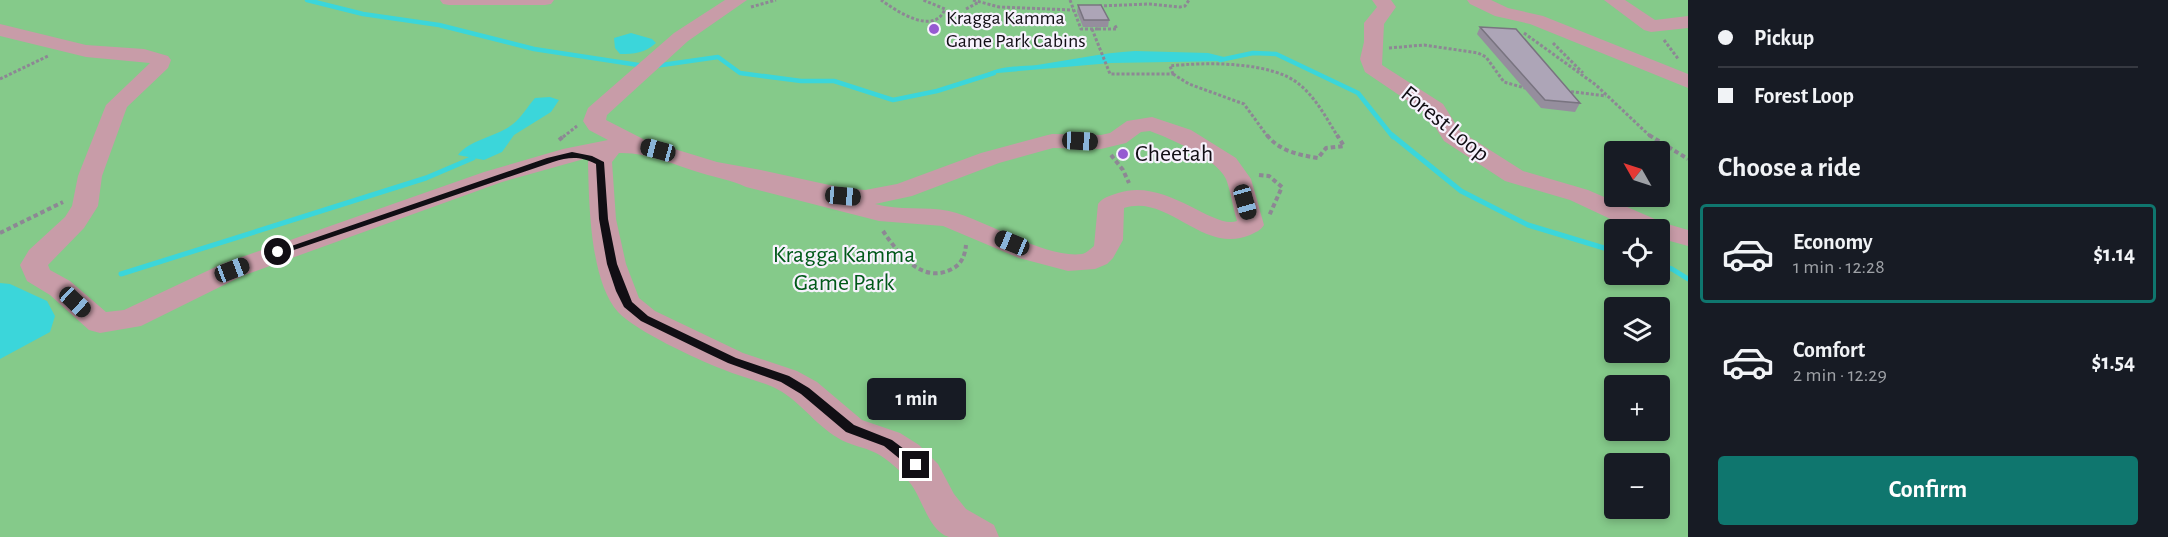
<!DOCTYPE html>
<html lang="en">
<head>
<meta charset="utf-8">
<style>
	:root { --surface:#171b24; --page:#242831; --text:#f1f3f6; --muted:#9ea1a6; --line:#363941; --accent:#0f766e }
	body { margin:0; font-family:"Alegreya Sans",sans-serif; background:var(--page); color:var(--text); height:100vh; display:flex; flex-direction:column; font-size:22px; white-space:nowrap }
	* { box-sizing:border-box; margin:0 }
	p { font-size:20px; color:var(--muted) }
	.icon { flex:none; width:33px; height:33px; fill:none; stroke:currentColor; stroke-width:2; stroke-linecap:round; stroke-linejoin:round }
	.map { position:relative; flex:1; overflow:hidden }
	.drawer { display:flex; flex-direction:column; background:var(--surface); width:480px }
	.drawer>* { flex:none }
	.banner { display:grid; align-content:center; height:132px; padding:0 30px; background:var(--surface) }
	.needle { width:39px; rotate:309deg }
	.fabs { position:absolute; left:1604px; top:141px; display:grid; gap:12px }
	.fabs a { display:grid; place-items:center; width:66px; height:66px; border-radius:6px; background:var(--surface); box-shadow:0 3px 9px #0003; font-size:30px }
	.end { position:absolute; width:27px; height:27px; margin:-14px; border:8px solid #110e14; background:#fff; box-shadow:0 0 0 3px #fff }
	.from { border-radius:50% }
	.bubble { position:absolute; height:42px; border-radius:6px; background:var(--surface); box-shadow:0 3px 9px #0003; font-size:20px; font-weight:700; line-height:42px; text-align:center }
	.car { position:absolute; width:18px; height:36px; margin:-18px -9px; border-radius:8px; box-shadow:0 0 4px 2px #0007; background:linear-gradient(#222 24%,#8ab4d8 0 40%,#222 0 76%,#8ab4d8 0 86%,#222 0) }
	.banner b { display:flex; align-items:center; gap:21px; height:57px; font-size:22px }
	.banner b+b { border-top:2px solid var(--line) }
	.banner i { width:15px; height:15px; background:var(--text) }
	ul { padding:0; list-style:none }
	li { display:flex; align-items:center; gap:18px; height:99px; margin:0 12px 9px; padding:0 18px; border:3px solid transparent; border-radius:6px }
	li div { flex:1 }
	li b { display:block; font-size:22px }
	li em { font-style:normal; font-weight:700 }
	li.active { border-color:var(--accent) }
	li>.icon { width:54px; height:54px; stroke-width:1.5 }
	h2 { padding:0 30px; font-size:27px; line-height:72px }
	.action { display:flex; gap:12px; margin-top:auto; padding:12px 30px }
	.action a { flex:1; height:69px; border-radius:6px; background:var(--accent); color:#fff; font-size:24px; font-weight:700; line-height:69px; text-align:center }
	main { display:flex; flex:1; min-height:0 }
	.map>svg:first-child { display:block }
</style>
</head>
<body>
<main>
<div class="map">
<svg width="1688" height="537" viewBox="0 0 1688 537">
	<rect width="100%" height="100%" fill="#ece3f6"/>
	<!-- green -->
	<path fill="#85ca8a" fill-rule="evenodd" d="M 0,0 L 1688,0 L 1688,537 L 0,537 ZM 1614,152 L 1659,152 L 1659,196 L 1614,196 ZM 1614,230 L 1659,230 L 1659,274 L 1614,274 ZM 1614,308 L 1659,308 L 1659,352 L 1614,352 ZM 1614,386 L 1659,386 L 1659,430 L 1614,430 ZM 1614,464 L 1659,464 L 1659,508 L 1614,508 Z"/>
	<!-- water -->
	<path fill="#3bd6da" d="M 631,33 L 652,39 L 656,43 C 645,53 634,54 620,54 L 615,48 L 614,38 Z
		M 1135,51 L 1208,53 L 1224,57 L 1226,61 L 1111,63 L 986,74 C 1001,65 1020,67 1037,65 C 1070,60 1101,53 1135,51 Z
		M 550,97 L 559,100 L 551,112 L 514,135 L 502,152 L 484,160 L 458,155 C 470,139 497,137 513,124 C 521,118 528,106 535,98 Z
		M 0,283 L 10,284 L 47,301 L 55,316 L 50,332 L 0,359 Z"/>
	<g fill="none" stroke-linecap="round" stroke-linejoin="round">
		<!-- stream-far1 -->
		<path stroke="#3bd6da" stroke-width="4.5" d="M 307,0 L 363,14 L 439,25 L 534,49 L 645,66
			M 1220,60 L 1253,53 L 1276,54 L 1358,93 L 1393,137
			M 655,66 L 718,57 L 740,73 L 801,81 L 834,81 L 893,100 L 937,91 L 994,73"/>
		<!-- stream -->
		<path stroke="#3bd6da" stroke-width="5" d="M 1392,135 L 1461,191 L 1528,225 L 1614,251
			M 1659,265 L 1672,269 L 1688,279
			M 121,274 L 426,178 L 473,158"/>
		<!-- path-far1 -->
		<path stroke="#8d8794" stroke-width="3" stroke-dasharray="3 2" stroke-linecap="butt" d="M 881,0 C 895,10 934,37 945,9 L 923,0
			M 973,0 L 999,7 L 1073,10
			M 1070,0 L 1081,29 L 1098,29 L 1097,27
			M 1099,6 L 1149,4 L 1180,7 L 1185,6 L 1189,0
			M 751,7 L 776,0
			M 966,9 L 979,2
			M 1092,29 L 1110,74 L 1173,74
			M 1098,29 L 1117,29 L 1114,24
			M 1524,33 L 1596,85 L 1651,137
			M 1664,40 L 1679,60
			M 1553,43 L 1583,73
			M 1389,48 L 1424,45 L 1478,53 L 1486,57 L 1504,82 L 1525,88
			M 1173,74 L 1189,84 L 1244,104 L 1268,137
			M 1173,74 L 1170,66 C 1204,62 1273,61 1300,85 C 1316,98 1327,119 1338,137
			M 0,79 L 48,56
			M 1566,91 L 1606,96
			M 563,137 L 577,126"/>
		<!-- path -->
		<path stroke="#8d8794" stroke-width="4" stroke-dasharray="4.5 3" stroke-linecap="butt" d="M 1267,135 C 1279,151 1299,155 1318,158 L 1326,148 L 1344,146 L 1337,135
			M 1649,135 L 1688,159
			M 559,140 L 565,135
			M 1111,155 L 1123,170 L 1129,183
			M 1259,175 L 1269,176 L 1282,187 L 1269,216
			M 883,231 C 898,253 922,285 952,269 C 962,264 965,255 966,245
			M 0,233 L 63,202"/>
		<!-- minor -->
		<path fill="#c89ca8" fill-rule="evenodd" d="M 440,0 L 554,0 L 551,4 L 545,5 L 449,5 L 443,4 Z
			M 725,0 L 747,0 L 688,41 L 607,115 L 606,120 L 645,140 L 717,162 L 761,170 L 843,188 L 865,190 L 897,184 L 981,153 L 1044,136 L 1052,134 L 1101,135 L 1110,133 L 1127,121 L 1152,117 L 1191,130 L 1236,158 L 1251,179 L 1264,225 C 1260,231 1256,232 1250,235 C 1203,255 1168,193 1124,208 L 1123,240 L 1113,258 L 1107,264 L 1095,269 L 1068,271 L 1019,258 L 943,226 L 879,221 L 746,187 C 731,180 717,178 701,173 C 675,165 647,152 619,153 L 612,162 L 616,219 L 626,264 L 639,298 L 655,311 L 743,353 L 797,371 L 817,382 L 862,420 L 900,433 L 919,445 L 938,464 L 954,494 L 966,509 L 994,525 L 999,537 C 984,537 964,537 949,537 C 929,532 922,497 910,483 C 901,471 889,460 876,453 C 864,447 849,445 838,438 C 814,424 799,399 773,387 C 757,380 738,376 722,369 C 696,359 636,331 618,312 C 590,281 589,203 588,162 L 591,157 L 502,182 L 242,276 L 141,326 L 100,333 L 89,330 L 50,295 L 27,281 L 20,265 L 29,250 L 65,217 L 72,206 L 78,176 L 106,105 L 150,63 L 86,57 L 0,36 L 0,24 L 86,45 L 144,49 L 168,56 L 171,60 L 168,68 L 127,107 L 102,176 L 98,206 L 84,228 L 48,265 L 50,270 L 70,281 L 106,312 L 124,310 L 222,264 L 484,172 L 563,149 L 608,140 L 589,130 L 583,121 L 588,108 L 674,33 ZM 1150,131 C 1171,139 1216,158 1226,179 C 1231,192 1233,208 1237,221 C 1213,230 1166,177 1118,193 C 1110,196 1103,197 1098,204 L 1094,246 C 1090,249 1087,253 1082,254 C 1045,259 987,220 949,211 C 925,206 899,211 875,204 L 912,196 L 999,163 L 1053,148 L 1101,149 L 1126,143 L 1141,132 Z
			M 1372,0 L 1391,0 L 1396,7 L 1384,24 L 1382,65 L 1443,104 L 1460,131 L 1523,171 L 1588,190 L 1664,223 L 1688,230 L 1688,246 L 1659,238 L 1659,230 L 1634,230 L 1570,200 L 1505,181 L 1444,141 L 1427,114 L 1365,72 L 1360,59 L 1364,42 L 1364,23 L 1377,7 Z
			M 1467,0 L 1491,0 L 1508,8 L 1543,16 L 1688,74 L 1688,88 L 1530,24 L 1495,16 L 1470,4 Z
			M 1604,0 L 1625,0 L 1655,20 L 1688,16 L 1688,28 L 1651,32 L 1644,30 Z"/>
	</g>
	<!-- wall -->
	<path fill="#958e9d" d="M 1078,5 L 1109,20 L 1108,27 L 1083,27 L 1077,12 Z
		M 1480,27 L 1580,103 L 1575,112 L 1541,108 L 1477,34 Z"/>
	<!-- building -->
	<path fill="#ada5b7" stroke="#797480" stroke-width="1.5" d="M 1078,5 L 1101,5 L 1109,20 L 1084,20 Z
		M 1480,27 L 1516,29 L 1580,103 L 1545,100 Z"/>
	<!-- route -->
	<path fill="#110e14" d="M 572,152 L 592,156 L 604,162 L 608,219 L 617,264 L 632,302 L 648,316 L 715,348 L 736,358 L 789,376 L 809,388 L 854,425 L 892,440 L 920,461 L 922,465 L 920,468 L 911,468 L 884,446 L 846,432 L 801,394 L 781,382 L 728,363 L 707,353 L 641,321 L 624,307 L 616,291 L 607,264 L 599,219 L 596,164 C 580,156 569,157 553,162 L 282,254 L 274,252 L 547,158 Z"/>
	<!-- markers -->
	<g fill="#965ad1" stroke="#f7f2fd" stroke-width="2">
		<circle cx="934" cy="29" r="6"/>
		<circle cx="1123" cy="154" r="6"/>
	</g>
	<g text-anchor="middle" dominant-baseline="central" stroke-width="4.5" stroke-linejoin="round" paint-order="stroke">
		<!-- far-poi labels -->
		<g font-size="20" fill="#110e14" stroke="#f7f2fd" text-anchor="start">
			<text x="946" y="18">Kragga Kamma<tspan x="946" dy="23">Game Park Cabins</tspan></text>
		</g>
		<!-- street labels -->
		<g font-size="24" fill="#110e14" stroke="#f7f2fd">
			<text transform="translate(1445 124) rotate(39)">Forest Loop</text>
		</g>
		<!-- poi labels -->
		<g font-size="24" fill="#110e14" stroke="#f7f2fd" text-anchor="start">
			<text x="1135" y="154">Cheetah</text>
		</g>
		<!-- park labels -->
		<g font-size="24" fill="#005919" stroke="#f7f2fd">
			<text x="844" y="255">Kragga Kamma<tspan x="844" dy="28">Game Park</tspan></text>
		</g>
	</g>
</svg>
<div class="fabs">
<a><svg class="needle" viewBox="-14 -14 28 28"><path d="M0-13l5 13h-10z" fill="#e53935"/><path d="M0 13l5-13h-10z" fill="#9ea1a6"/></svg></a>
<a><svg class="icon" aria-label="locate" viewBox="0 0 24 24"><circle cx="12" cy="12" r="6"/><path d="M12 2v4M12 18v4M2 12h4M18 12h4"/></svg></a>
<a><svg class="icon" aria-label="layers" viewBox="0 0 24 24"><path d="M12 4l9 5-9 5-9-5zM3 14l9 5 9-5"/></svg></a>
<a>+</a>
<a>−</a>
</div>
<i class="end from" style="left:278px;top:252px"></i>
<i class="end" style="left:916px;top:465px"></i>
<div class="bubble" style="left:867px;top:378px;width:99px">1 min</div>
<i class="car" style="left:1080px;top:141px;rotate:93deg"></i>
<i class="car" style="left:658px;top:150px;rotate:285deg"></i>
<i class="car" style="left:843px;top:196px;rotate:95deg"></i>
<i class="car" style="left:1245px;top:202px;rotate:164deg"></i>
<i class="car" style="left:1012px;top:243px;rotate:292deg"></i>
<i class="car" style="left:232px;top:270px;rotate:69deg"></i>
<i class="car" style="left:75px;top:302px;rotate:133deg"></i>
</div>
<section class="drawer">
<div class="banner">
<b><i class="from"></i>Pickup</b>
<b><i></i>Forest Loop</b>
</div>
<h2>Choose a ride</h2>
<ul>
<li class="active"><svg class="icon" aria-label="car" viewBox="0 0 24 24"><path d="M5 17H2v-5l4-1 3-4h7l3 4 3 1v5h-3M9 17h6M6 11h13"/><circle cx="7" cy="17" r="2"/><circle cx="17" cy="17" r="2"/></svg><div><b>Economy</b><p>1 min · 12:28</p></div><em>$1.14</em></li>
<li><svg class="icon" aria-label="car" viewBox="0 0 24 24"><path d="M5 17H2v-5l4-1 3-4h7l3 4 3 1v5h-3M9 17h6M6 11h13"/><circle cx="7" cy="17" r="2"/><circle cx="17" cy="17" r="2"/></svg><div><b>Comfort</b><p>2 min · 12:29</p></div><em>$1.54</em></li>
</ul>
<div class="action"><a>Confirm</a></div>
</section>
</main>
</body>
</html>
